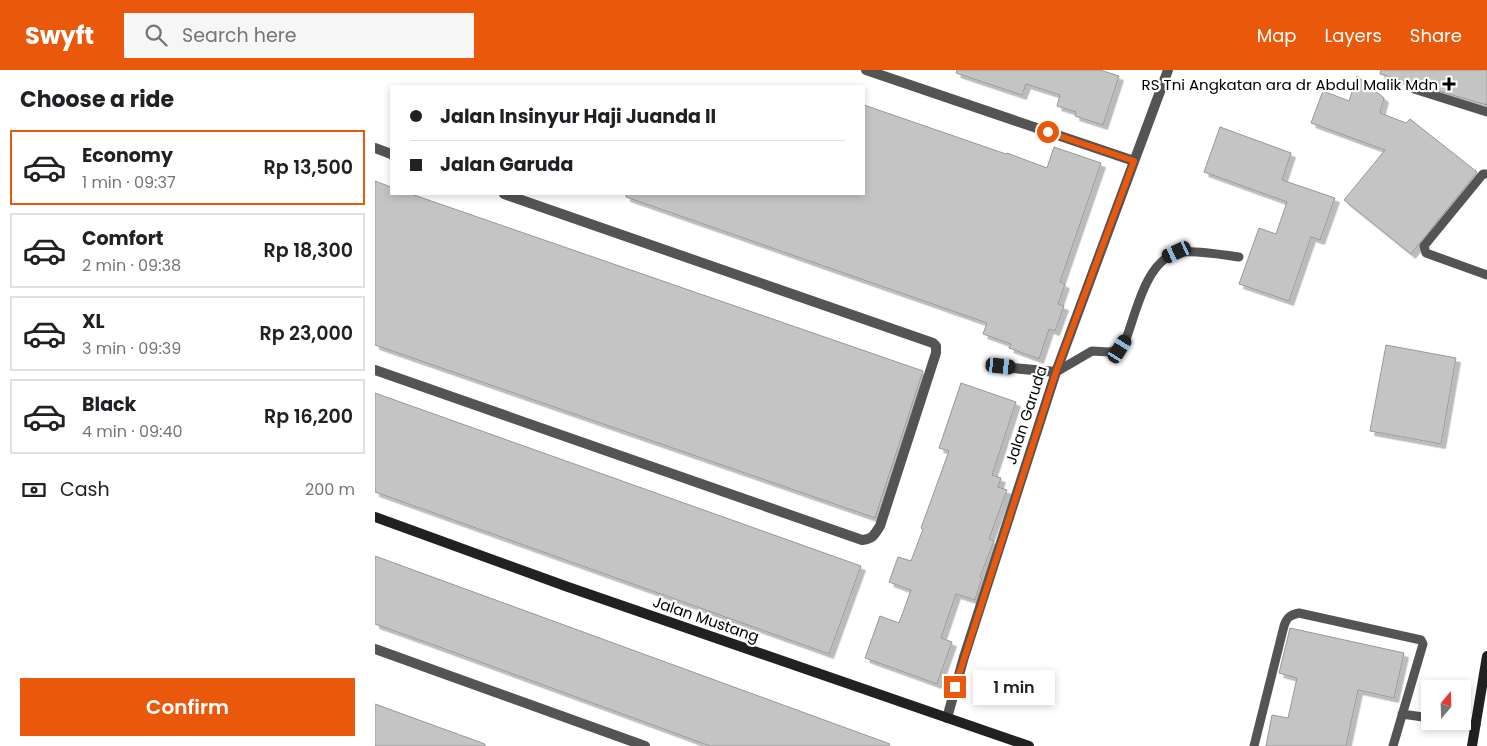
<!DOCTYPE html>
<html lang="en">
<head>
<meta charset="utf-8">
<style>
	:root { --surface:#fff; --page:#f6f6f6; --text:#202124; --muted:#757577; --line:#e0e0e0; --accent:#ea580c }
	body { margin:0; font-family:Poppins,sans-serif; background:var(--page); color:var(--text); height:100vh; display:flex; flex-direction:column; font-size:19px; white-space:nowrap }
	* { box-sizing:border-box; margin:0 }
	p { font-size:16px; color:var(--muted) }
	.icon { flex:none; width:28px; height:28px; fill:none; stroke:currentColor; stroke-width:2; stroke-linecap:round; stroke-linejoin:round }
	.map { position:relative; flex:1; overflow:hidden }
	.sheet { display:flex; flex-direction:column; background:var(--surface); width:375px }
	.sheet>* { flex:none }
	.banner { position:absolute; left:15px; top:15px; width:475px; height:110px; border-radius:0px; box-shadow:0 2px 8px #0003; display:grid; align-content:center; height:110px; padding:0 20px; background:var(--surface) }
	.needle { width:32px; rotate:19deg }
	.controls { position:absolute; left:1046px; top:610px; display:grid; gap:10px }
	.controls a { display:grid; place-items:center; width:50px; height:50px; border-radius:0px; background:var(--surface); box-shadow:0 2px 8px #0003; font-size:25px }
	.end { position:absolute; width:22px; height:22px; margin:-11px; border:6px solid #ea580c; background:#fff; box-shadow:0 0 0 2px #fff }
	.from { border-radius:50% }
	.bubble { position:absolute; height:35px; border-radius:0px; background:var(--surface); box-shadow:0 2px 8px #0003; font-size:16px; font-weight:600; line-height:35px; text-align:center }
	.car { position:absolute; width:15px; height:30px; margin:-15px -8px; border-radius:6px; box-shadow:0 0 4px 1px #0007; background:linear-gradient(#222 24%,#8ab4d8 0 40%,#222 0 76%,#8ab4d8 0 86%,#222 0) }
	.banner b { display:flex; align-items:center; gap:18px; height:48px; font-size:19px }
	.banner b+b { border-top:1px solid var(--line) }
	.banner i { width:12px; height:12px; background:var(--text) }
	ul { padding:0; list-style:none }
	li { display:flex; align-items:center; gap:15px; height:75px; margin:0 10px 8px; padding:0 10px; border:2px solid var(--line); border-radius:0px }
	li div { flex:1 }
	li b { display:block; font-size:19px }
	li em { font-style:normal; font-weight:600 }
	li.on { border-color:var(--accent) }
	li>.icon { width:45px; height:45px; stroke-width:1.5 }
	h2 { padding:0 20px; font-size:22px; line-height:60px }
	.pay { display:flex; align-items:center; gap:12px; height:55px; padding:0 20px; font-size:19px }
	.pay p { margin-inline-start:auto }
	.button { display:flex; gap:10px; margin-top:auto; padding:10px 20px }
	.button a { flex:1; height:58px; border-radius:0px; background:var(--accent); color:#fff; font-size:20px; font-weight:600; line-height:58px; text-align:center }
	header { display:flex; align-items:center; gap:30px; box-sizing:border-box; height:70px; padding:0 25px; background:var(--accent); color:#fff }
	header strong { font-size:24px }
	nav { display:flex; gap:28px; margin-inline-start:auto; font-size:18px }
	.search { width:350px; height:45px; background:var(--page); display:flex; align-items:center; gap:12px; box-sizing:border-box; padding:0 18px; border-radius:0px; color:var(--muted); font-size:19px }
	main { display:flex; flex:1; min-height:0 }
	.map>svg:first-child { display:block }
</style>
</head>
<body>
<header>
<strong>Swyft</strong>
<div class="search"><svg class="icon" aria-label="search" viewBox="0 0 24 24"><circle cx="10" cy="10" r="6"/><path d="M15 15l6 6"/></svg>Search here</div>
<nav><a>Map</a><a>Layers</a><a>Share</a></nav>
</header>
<main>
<section class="sheet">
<h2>Choose a ride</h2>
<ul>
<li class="on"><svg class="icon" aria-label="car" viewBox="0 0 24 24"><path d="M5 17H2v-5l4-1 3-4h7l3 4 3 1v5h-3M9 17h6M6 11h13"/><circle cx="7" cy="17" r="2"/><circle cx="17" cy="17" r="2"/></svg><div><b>Economy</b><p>1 min · 09:37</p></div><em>Rp 13,500</em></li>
<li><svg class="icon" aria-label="car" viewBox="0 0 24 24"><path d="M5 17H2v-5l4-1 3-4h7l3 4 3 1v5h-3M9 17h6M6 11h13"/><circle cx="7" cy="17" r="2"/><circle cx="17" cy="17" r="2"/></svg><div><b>Comfort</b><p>2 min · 09:38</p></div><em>Rp 18,300</em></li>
<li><svg class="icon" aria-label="car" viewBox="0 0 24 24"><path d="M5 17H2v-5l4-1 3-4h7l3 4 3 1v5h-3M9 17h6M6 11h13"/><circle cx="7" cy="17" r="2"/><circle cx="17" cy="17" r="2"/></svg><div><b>XL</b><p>3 min · 09:39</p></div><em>Rp 23,000</em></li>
<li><svg class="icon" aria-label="car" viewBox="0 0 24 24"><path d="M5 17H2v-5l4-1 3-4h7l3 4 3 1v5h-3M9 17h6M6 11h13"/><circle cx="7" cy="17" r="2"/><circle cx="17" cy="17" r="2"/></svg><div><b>Black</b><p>4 min · 09:40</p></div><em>Rp 16,200</em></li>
</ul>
<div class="pay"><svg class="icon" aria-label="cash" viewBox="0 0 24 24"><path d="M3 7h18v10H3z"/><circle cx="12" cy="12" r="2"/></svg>Cash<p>200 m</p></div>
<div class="button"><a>Confirm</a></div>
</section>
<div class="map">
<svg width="1112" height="676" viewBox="0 0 1112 676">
	<defs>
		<filter id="shadow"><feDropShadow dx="4.5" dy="4.5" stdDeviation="0" flood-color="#0004"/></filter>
	</defs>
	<rect width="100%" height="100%" fill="#fff"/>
	<!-- building -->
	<path fill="#c4c4c4" stroke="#989898" filter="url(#shadow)" d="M 582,0 L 725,0 L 744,6 L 728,55 L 700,46 L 701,42 L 682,36 L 685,25 L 651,14 L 647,25 L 581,3 Z
		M 1006,0 L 1112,0 L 1112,35 L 1005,4 Z
		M 982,6 L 1009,28 L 1005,43 L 1031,53 L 1035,49 L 1102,102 L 1036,184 L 969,130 L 1010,80 L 936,53 L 948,21 L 974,31 Z
		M 489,35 L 631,84 L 632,83 L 672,98 L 679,77 L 726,93 L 685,212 L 690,214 L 683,234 L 689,236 L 680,261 L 674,259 L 664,289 L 634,278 L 636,274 L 608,264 L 612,253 L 251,127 L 251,124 L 489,124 Z
		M 845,57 L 916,83 L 907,110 L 960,128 L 945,170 L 936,167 L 914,231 L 864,214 L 884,158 L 901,164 L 912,132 L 829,102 Z
		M 0,111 L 16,117 L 16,124 L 36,124 L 548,301 L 500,448 L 0,275 Z
		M 1011,275 L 1081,288 L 1066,374 L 995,361 Z
		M 586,313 L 641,332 L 617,405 L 626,408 L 623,417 L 632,420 L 614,469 L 619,471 L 605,507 L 607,508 L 600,530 L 581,524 L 566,568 L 577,572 L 562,614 L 490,588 L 505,546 L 524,553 L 536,520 L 514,512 L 523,487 L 536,491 L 548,459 L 546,458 L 574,381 L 564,378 Z
		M 0,323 L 486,496 L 454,584 L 0,422 Z
		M 0,486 L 515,674 L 514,676 L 335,676 L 67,578 L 0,554 Z
		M 915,558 L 1029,583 L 1019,628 L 983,620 L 971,676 L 891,676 L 897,645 L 913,648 L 922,608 L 904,603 Z
		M 0,634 L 110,674 L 110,676 L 0,676 Z"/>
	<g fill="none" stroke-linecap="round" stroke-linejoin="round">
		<!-- lane -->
		<path stroke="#545454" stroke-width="9" d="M 1039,19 L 1112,42
			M 1112,104 L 1108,104 L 1049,176 L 1051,183 L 1112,205
			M 681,302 L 717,281 L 734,282 L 745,279 L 751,269 C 761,243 771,191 802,183 C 816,179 848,185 864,187
			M 1027,644 L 1055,648
			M 1074,651 L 1101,655
			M 879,676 L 909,556 C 912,547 915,545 924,543 L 1046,570 L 1048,574 L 1018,676"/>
		<!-- street -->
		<path stroke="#545454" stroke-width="10" d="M 491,0 L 759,91
			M 0,78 L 16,84
			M 626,297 L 681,302
			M 0,300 L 487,470 C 498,469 499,465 505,456 L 561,283 L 561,276 L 558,273 L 129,124
			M 0,579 L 270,676
			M 572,648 L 589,587 L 681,302 L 793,0"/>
		<!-- secondary -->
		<path stroke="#212121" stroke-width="10" d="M 0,447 L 193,517 L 654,676
			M 1097,676 L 1112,586"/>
	</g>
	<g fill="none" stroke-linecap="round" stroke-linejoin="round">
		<!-- route -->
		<path stroke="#ea580c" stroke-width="6" d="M 580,617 L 681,302 L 759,91 L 673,62"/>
	</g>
	<!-- markers -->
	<path fill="#000" stroke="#fff" stroke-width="2" d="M1071.5 6.5h5v5h5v5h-5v5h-5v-5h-5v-5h5z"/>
	<g text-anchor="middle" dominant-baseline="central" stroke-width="4.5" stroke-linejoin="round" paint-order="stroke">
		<!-- poi labels -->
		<g font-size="15" fill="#000" stroke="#fff" text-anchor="end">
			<text x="1063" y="14">RS Tni Angkatan ara dr Abdul Malik Mdn</text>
		</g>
		<!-- street labels -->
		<g font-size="15" fill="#000" stroke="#fff">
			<text transform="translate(651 345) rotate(-72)">Jalan Garuda</text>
			<text transform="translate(331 549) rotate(19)">Jalan Mustang</text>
		</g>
	</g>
</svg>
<div class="controls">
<a><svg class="needle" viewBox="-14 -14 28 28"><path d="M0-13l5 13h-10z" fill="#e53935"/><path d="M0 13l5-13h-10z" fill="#757577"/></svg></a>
</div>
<i class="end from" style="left:673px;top:62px"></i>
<i class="end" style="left:580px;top:617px"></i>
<div class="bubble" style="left:598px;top:600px;width:82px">1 min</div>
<i class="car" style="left:802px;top:182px;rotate:245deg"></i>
<i class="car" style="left:745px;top:279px;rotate:32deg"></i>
<i class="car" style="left:626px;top:296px;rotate:96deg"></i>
<div class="banner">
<b><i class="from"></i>Jalan Insinyur Haji Juanda II</b>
<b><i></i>Jalan Garuda</b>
</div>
</div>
</main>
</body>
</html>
